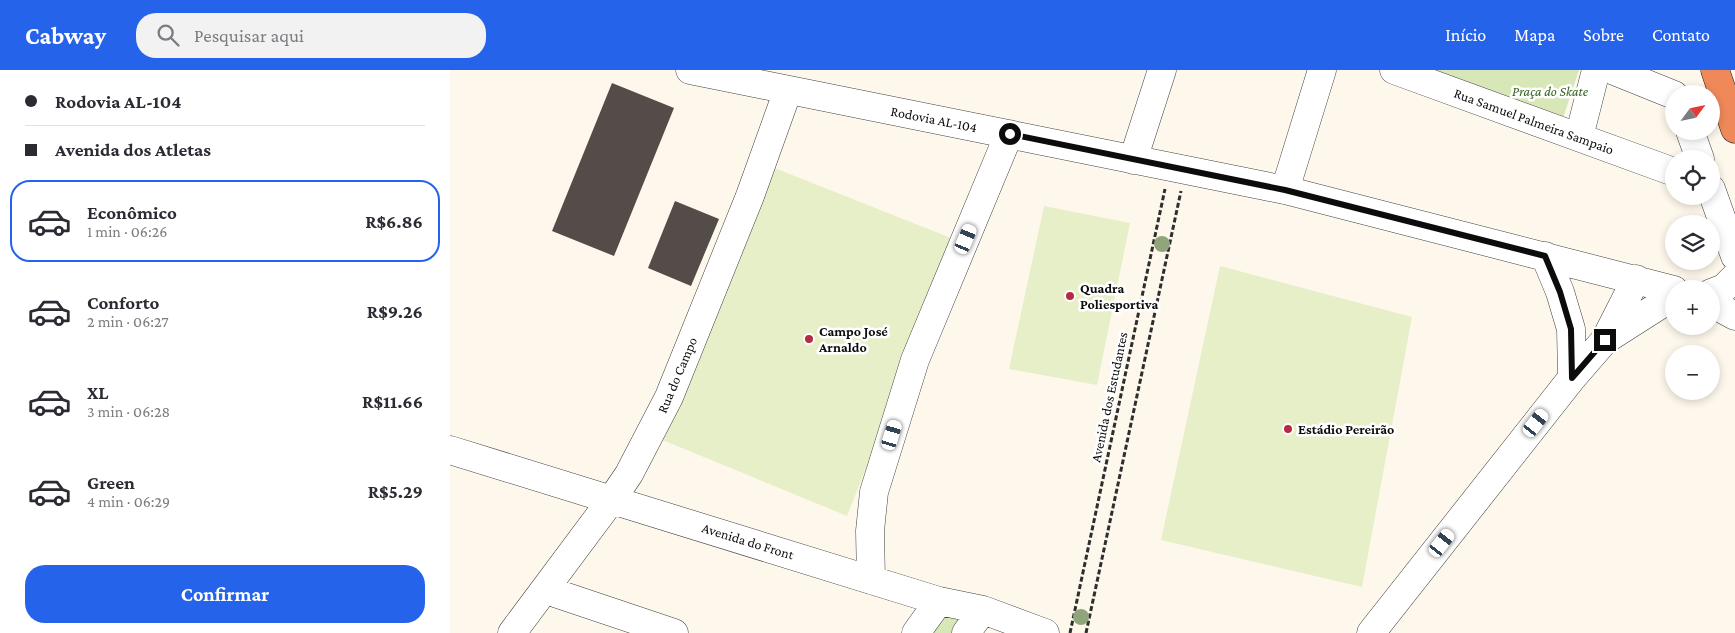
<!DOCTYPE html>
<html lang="pt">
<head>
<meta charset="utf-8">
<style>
	:root { --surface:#fff; --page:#f2f2f3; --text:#2b2b33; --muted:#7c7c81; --line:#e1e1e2; --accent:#2563eb }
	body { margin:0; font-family:"Crimson Pro",serif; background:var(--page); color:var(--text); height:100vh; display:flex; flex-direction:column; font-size:19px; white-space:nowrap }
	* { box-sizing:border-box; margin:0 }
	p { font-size:16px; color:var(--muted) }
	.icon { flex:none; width:28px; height:28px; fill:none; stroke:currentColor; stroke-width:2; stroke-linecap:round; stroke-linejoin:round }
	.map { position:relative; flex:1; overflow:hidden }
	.sheet { display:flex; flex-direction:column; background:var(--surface); width:450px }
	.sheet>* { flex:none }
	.banner { display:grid; align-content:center; height:110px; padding:0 25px; background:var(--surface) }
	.needle { width:32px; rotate:57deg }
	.controls { position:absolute; left:1215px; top:15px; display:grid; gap:10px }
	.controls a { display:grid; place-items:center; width:55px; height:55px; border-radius:50%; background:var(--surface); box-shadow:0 2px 8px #0003; font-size:25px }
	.end { position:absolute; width:22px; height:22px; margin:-11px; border:6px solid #0c0c0c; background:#fff; box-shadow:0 0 0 2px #fff }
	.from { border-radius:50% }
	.car { position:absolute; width:15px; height:30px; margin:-15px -8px; border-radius:6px; box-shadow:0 0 4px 1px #0007; background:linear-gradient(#fff 24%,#345 0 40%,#fff 0 76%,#345 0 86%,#fff 0) }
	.banner b { display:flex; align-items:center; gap:18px; height:48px; font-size:19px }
	.banner b+b { border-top:1px solid var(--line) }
	.banner i { width:12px; height:12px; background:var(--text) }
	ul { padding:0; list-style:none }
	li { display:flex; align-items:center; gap:15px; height:82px; margin:0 10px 8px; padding:0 15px; border:2px solid transparent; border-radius:20px }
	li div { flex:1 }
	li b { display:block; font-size:19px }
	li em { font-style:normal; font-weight:700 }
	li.on { border-color:var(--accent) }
	li>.icon { width:45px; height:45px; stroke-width:1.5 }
	.action { display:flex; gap:10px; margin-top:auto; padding:10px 25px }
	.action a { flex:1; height:58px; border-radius:20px; background:var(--accent); color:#fff; font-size:20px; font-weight:700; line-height:58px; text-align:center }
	header { display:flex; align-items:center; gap:30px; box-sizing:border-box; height:70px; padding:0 25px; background:var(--accent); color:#fff }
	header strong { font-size:24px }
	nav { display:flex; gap:28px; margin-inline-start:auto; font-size:18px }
	.search { width:350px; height:45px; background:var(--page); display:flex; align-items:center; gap:12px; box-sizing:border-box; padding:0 18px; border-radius:20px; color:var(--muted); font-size:19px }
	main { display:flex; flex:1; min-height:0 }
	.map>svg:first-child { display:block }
</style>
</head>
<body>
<header>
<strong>Cabway</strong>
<div class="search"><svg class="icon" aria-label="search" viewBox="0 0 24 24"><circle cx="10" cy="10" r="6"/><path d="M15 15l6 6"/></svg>Pesquisar aqui</div>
<nav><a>Início</a><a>Mapa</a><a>Sobre</a><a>Contato</a></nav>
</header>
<main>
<section class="sheet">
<div class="banner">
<b><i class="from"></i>Rodovia AL-104</b>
<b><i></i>Avenida dos Atletas</b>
</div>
<ul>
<li class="on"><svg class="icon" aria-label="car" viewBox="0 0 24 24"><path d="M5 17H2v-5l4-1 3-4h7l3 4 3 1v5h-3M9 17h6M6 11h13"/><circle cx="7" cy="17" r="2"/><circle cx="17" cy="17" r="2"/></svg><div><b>Econômico</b><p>1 min · 06:26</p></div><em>R$6.86</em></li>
<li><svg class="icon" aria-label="car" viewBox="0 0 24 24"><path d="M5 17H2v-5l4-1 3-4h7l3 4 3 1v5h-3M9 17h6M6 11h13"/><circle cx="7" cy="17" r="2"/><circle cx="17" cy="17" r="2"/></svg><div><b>Conforto</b><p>2 min · 06:27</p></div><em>R$9.26</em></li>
<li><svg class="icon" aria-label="car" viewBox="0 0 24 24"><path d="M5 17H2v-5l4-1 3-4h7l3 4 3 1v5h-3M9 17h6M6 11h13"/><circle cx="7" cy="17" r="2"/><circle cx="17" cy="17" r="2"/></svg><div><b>XL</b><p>3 min · 06:28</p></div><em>R$11.66</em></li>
<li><svg class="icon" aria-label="car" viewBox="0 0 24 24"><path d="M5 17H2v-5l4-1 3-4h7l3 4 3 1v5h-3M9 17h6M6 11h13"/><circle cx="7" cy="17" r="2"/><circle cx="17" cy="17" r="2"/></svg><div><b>Green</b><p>4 min · 06:29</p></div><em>R$5.29</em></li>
</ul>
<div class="action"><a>Confirmar</a></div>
</section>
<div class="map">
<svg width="1285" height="563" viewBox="0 0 1285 563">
	<rect width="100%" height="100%" fill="#fef8ec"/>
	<!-- green -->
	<path fill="#d7e7b7" d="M 979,0 L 1129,0 L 1113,48 Z
		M 490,531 L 528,542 L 513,563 L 467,563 Z"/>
	<!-- pitch -->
	<path fill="#e7efc9" d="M 322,97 L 506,170 L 397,446 L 210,369 Z
		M 594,136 L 680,153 L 647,315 L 559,299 Z
		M 770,196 L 962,247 L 912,517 L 711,470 Z"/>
	<!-- building -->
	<path fill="#544c49" d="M 162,13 L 224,38 L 164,186 L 102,161 Z
		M 225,131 L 269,149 L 241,216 L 198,198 Z"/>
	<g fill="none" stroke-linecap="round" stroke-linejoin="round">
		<defs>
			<path id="minor" d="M 240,0 L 835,120 L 1224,220
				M 944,0 L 1224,102
				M 1162,0 L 1224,25
				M 1240,61 L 1250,89
				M 1129,67 L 1146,0
				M 683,90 L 712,0
				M 1261,119 L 1285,186
				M 835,120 L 872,0
				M 1095,186 L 1110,222 L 1121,259 L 1122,308
				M 1261,223 L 1274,218 L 1285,207
				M 1261,233 L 1285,246
				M 1155,270 L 1224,226
				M 0,380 L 489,531 L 533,540 L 595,563
				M 421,510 L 420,461 L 424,422 L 465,290 L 559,64
				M 96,520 L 224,563
				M 62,563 L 162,429 L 179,404 L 219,327 L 300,126 L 338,20
				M 466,563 L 489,531
				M 516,563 L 533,540
				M 921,563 L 1122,308 L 1155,270 L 1186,209"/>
			<path id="highway" d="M 1265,0 L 1285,59"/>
		</defs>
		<!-- minor casing -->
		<use href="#minor" stroke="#3f3f3f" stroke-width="29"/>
		<!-- highway casing -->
		<use href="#highway" stroke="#1d1d1d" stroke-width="29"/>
		<!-- path -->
		<path stroke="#2e2e2e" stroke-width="3" stroke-dasharray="5 2.5" stroke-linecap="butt" d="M 620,563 L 715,119
			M 636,563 L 731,121"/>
		<!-- minor -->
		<use href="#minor" stroke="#fff" stroke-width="28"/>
		<!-- highway -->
		<use href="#highway" stroke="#ef8959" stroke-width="28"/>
	</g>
	<!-- trees -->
	<g fill="#90a57b">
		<circle cx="712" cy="174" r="8"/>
		<circle cx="631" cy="547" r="8"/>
	</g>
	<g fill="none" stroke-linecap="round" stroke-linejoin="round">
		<!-- route -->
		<path stroke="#0c0c0c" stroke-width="6" d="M 560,64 L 835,120 L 1095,186 L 1110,222 L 1121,259 L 1122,308 L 1155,270"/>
	</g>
	<!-- markers -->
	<g fill="#b72a44" stroke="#fff" stroke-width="2">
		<circle cx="620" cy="226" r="5"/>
		<circle cx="359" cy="269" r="5"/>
		<circle cx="838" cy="359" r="5"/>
	</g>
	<g text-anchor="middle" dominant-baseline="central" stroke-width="5" stroke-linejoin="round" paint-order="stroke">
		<!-- park labels -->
		<g font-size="14" font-style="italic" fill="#36611f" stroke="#fff">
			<text x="1100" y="21">Praça do Skate</text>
		</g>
		<!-- street labels -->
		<g font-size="14" fill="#0c0c0c" stroke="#fff">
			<text transform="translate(484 49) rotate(11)">Rodovia AL-104</text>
			<text transform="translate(1084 51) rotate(20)">Rua Samuel Palmeira Sampaio</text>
			<text transform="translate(227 305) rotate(-67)">Rua do Campo</text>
			<text transform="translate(659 327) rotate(-78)">Avenida dos Estudantes</text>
			<text transform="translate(298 471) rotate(17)">Avenida do Front</text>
		</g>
		<!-- poi labels -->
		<g font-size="14" font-weight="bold" fill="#0c0c0c" stroke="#fff" text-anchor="start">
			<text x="630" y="218">Quadra<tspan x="630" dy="16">Poliesportiva</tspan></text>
			<text x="369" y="261">Campo José<tspan x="369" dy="16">Arnaldo</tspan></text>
			<text x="848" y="359">Estádio Pereirão</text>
		</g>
	</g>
</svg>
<div class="controls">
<a><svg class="needle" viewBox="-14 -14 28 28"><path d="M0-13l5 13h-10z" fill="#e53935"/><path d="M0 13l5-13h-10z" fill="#7c7c81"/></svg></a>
<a><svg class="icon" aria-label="locate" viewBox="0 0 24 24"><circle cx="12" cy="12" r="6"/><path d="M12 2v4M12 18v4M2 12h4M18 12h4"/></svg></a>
<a><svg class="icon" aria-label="layers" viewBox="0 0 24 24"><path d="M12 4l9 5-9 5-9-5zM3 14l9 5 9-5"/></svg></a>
<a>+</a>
<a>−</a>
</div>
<i class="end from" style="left:560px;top:64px"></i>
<i class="end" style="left:1155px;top:270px"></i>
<i class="car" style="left:516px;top:169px;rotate:23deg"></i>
<i class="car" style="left:1086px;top:353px;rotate:38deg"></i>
<i class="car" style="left:442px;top:365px;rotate:17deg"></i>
<i class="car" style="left:992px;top:473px;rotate:38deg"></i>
</div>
</main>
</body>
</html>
